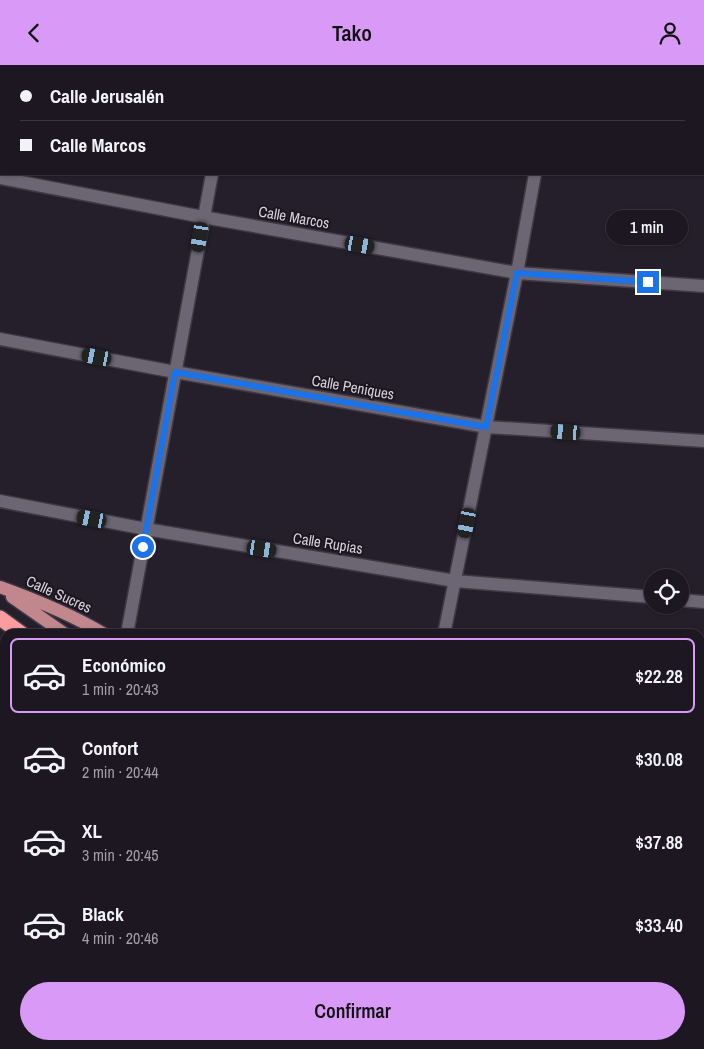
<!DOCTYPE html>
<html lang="es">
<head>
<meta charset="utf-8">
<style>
	:root { --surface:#1c1720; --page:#252029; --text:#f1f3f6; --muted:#a09fa5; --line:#3a363e; --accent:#d99af7 }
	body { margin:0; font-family:"Archivo Narrow",sans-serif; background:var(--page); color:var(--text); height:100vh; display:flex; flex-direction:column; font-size:19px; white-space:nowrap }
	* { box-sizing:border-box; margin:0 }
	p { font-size:16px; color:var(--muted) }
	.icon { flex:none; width:28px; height:28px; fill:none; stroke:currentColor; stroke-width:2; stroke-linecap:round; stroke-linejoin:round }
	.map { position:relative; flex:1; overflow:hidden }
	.drawer { position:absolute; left:0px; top:564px; width:705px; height:421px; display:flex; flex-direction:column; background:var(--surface); border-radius:15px 15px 0 0; box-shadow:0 1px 4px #0004,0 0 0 1px var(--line) }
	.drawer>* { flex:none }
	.hud { position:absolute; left:0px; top:0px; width:705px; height:110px; box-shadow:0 1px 4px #0004,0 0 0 1px var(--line); display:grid; align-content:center; height:110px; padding:0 20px; background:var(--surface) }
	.tools { position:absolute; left:644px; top:504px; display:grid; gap:10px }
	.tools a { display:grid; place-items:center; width:45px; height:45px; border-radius:50%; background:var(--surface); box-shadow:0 1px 4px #0004,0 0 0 1px var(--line); font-size:25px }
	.end { position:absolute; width:22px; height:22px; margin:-11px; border:6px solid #1a73e8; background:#fff; box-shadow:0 0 0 2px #fff }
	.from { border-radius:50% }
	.bubble { position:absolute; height:35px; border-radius:18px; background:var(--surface); box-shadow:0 1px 4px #0004,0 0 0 1px var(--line); font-size:16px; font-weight:600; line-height:35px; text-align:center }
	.car { position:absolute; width:15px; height:30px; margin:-15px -8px; border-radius:6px; box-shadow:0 0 4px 1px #0007; background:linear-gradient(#222 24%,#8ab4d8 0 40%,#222 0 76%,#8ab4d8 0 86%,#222 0) }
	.hud b { display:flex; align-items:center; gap:18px; height:48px; font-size:19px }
	.hud b+b { border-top:1px solid var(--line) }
	.hud i { width:12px; height:12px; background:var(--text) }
	ul { padding:9px 0 0; list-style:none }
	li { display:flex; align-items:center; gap:15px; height:75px; margin:0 10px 8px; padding:0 10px; border:2px solid transparent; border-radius:8px }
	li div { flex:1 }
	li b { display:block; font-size:19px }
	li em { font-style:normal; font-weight:600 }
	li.selected { border-color:var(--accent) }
	li>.icon { width:45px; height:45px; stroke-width:1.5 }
	.cta { display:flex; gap:10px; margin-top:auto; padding:10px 20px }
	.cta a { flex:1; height:58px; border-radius:30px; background:var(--accent); color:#111; font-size:20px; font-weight:600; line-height:58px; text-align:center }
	header { display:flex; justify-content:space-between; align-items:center; height:65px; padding:0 20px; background:var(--accent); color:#111; font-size:22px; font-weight:600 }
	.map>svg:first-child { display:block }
</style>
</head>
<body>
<header><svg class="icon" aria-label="back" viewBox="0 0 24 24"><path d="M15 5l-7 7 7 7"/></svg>Tako<svg class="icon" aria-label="person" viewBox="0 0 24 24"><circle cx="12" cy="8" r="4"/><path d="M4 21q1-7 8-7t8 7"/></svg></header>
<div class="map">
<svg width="704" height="984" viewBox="0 0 704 984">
	<rect width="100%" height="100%" fill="#251f2b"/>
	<!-- green -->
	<path fill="#2e3d0e" d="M 704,859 L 704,984 L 681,984 L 676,980 L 700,980 L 700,860 Z
		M 499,980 L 639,980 L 644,984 L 504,984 Z"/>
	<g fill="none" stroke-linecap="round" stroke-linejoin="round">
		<defs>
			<path id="minor" d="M 249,0 L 255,1
				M 233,1 L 233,0
				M 553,1 L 553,0
				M 0,113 L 203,152 L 517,208 L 704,221
				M 0,274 L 175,307 L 487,362 L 704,376
				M 0,436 L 146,464 L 455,516 L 652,532
				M 680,535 L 704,537
				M 127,569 L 212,109
				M 444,569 L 517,208 L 535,109
				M 476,980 L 481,984
				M 57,984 L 58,980
				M 190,984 L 191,980
				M 305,984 L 306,980
				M 445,984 L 446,980"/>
			<path id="major" d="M 0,522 C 36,535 71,549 104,569
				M 12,532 L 65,569
				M 700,690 L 704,690
				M 700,843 L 704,842
				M 655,980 L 659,984"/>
			<path id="highway" d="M 0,553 L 22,569
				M 0,626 L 5,629
				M 0,648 L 5,649
				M 700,753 L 704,751
				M 700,817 L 704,816"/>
		</defs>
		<!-- minor casing -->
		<use href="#minor" stroke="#3e3943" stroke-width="15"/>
		<!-- major casing -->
		<use href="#major" stroke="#3e3943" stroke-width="15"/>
		<!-- highway casing -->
		<use href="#highway" stroke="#3e3943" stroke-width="18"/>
		<!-- path -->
		<path stroke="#6f6974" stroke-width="3" stroke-dasharray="5 2.5" stroke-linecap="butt" d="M 526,980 L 526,984
			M 569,980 L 573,984"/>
		<!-- minor -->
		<use href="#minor" stroke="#6c6573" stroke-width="12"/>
		<!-- major -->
		<use href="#major" stroke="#c2868d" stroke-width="12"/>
		<!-- highway -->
		<use href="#highway" stroke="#fc9c9f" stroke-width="15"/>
		<!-- rail -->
		<path stroke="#a7a2ac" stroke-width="4" stroke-dasharray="8 4" stroke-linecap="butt" d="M 0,580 L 5,584
			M 0,593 L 5,596
			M 700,775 L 704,774
			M 700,797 L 704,796"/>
	</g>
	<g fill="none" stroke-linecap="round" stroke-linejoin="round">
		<!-- route -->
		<path stroke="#1a73e8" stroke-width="6" d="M 143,482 L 175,307 L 486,362 L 517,208 L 648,217"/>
	</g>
	<g text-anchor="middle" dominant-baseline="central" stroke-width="4" stroke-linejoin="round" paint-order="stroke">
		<!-- street labels -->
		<g font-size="15" fill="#d6d2db" stroke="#1b1621">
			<text transform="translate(294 152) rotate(10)">Calle Marcos</text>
			<text transform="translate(353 322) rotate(10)">Calle Peniques</text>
			<text transform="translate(328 478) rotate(9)">Calle Rupias</text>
			<text transform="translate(59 529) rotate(24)">Calle Sucres</text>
		</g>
	</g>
</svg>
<div class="tools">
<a><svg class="icon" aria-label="locate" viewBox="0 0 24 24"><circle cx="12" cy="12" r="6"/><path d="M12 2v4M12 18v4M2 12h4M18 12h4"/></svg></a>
</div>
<i class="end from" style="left:143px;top:482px"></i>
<i class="end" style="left:648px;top:217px"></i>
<div class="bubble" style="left:606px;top:145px;width:82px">1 min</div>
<i class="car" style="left:200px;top:172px;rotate:190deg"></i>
<i class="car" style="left:360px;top:180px;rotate:100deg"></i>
<i class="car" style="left:97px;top:292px;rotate:281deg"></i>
<i class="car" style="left:566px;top:367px;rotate:274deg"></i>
<i class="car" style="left:92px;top:454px;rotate:281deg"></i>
<i class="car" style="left:467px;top:458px;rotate:191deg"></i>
<i class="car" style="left:262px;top:484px;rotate:99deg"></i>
<div class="hud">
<b><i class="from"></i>Calle Jerusalén</b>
<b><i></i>Calle Marcos</b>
</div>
<section class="drawer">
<ul>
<li class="selected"><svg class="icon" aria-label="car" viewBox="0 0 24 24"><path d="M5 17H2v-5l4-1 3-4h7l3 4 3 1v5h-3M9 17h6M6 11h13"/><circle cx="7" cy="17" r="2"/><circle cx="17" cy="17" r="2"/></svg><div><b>Económico</b><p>1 min · 20:43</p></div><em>$22.28</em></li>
<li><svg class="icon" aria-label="car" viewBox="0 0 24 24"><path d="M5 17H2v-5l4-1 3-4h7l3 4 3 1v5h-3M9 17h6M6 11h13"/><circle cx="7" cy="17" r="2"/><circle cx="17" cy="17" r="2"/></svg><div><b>Confort</b><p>2 min · 20:44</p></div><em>$30.08</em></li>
<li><svg class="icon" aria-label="car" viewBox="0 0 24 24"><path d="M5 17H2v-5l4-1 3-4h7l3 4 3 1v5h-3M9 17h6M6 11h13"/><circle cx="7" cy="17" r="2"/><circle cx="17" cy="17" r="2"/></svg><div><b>XL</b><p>3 min · 20:45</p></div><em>$37.88</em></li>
<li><svg class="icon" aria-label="car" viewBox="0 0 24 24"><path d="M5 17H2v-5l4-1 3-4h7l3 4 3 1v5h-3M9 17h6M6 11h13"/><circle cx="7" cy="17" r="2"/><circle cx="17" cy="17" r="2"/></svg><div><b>Black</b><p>4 min · 20:46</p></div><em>$33.40</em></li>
</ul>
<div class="cta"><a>Confirmar</a></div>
</section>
</div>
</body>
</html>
